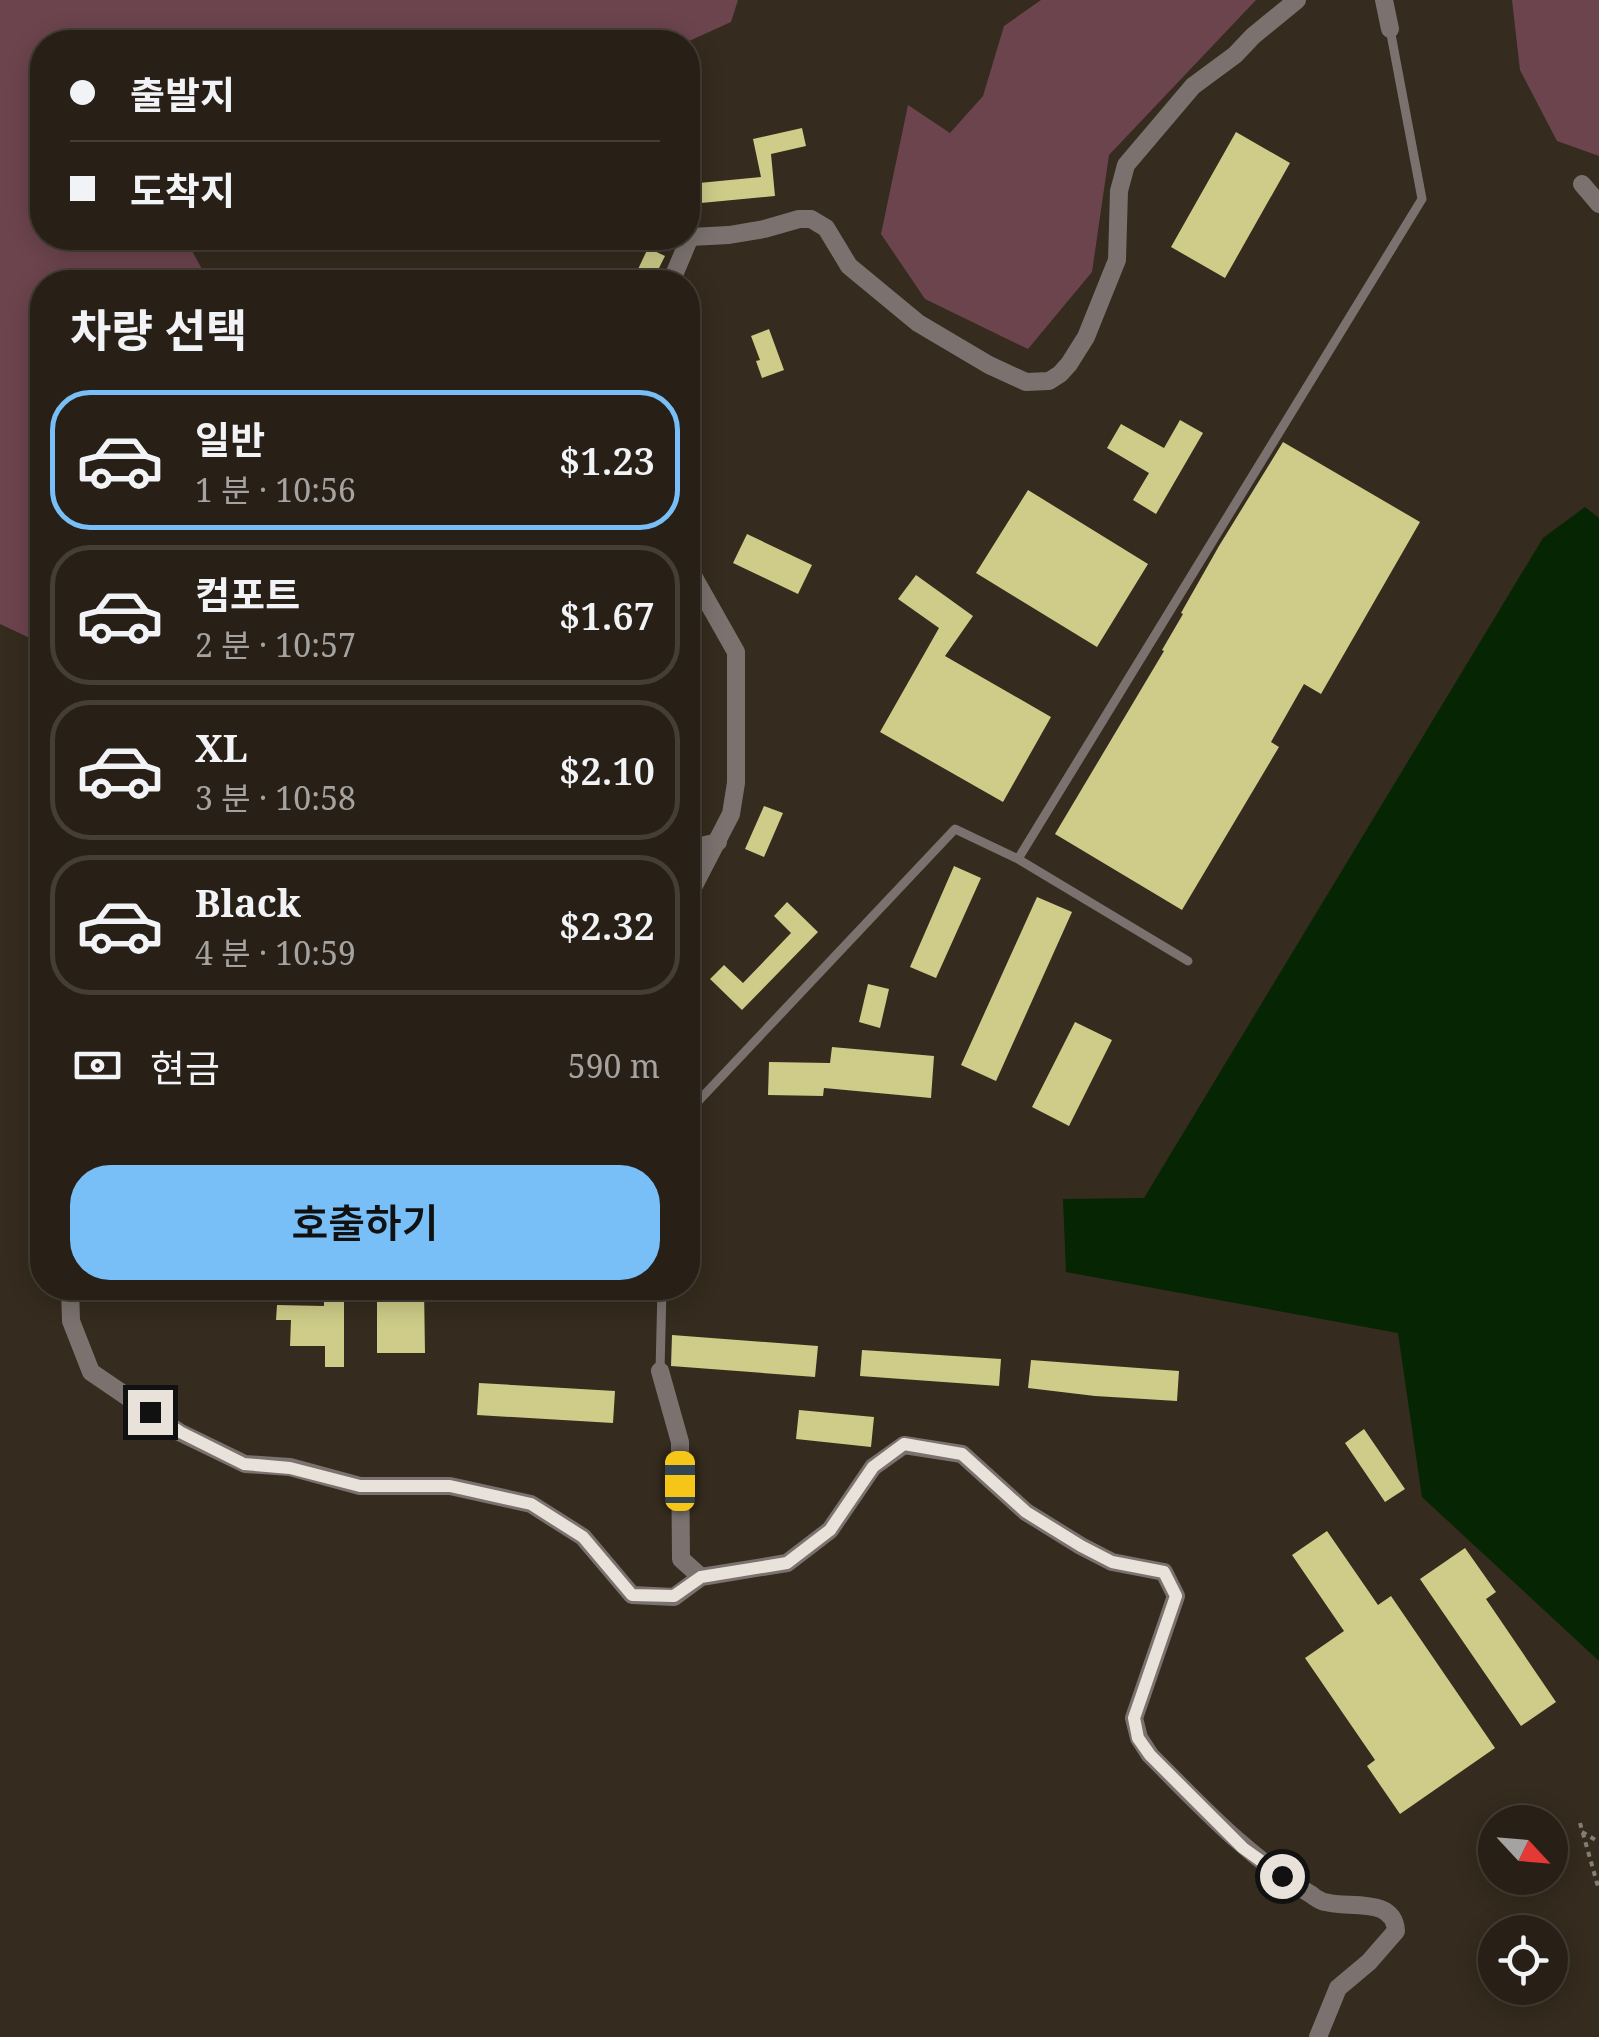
<!DOCTYPE html>
<html lang="ko">
<head>
<meta charset="utf-8">
<style>
	:root { --surface:#282016; --page:#342d23; --text:#f1f3f6; --muted:#a5a3a1; --line:#443e35; --accent:#78bff8 }
	body { margin:0; font-family:"Noto Serif","Noto Sans KR",serif; background:var(--page); color:var(--text); height:100vh; display:flex; flex-direction:column; font-size:38px; white-space:nowrap }
	* { box-sizing:border-box; margin:0 }
	p { font-size:32px; color:var(--muted) }
	.icon { flex:none; width:55px; height:55px; fill:none; stroke:currentColor; stroke-width:2; stroke-linecap:round; stroke-linejoin:round }
	.map { position:relative; flex:1; overflow:hidden }
	.drawer { position:absolute; left:30px; top:270px; width:670px; height:1030px; display:flex; flex-direction:column; background:var(--surface); border-radius:40px; box-shadow:0 5px 25px #0003,0 0 0 2px var(--line) }
	.drawer>* { flex:none }
	.banner { position:absolute; left:30px; top:30px; width:670px; height:220px; border-radius:40px; box-shadow:0 5px 25px #0003,0 0 0 2px var(--line); display:grid; align-content:center; height:220px; padding:0 40px; background:var(--surface) }
	.needle { width:65px; rotate:116deg }
	.tools { position:absolute; left:1478px; top:1805px; display:grid; gap:20px }
	.tools a { display:grid; place-items:center; width:90px; height:90px; border-radius:50%; background:var(--surface); box-shadow:0 5px 25px #0003,0 0 0 2px var(--line); font-size:50px }
	.end { position:absolute; width:45px; height:45px; margin:-22px; border:12px solid #e9e2da; background:#111; box-shadow:0 0 0 5px #111 }
	.from { border-radius:50% }
	.car { position:absolute; width:30px; height:60px; margin:-30px -15px; border-radius:12px; box-shadow:0 0 8px 2px #0007; background:linear-gradient(#f5c518 24%,#345 0 40%,#f5c518 0 76%,#345 0 86%,#f5c518 0) }
	.banner b { display:flex; align-items:center; gap:35px; height:95px; font-size:38px }
	.banner b+b { border-top:2px solid var(--line) }
	.banner i { width:25px; height:25px; background:var(--text) }
	ul { padding:0; list-style:none }
	li { display:flex; align-items:center; gap:30px; height:140px; margin:0 20px 15px; padding:0 20px; border:5px solid var(--line); border-radius:40px }
	li div { flex:1 }
	li b { display:block; font-size:38px }
	li em { font-style:normal; font-weight:600 }
	li.active { border-color:var(--accent) }
	li>.icon { width:90px; height:90px; stroke-width:1.5 }
	h2 { padding:0 40px; font-size:45px; line-height:120px }
	.pay { display:flex; align-items:center; gap:25px; height:110px; padding:0 40px; font-size:38px }
	.pay p { margin-inline-start:auto }
	.primary-button { display:flex; gap:20px; margin-top:auto; padding:20px 40px }
	.primary-button a { flex:1; height:115px; border-radius:40px; background:var(--accent); color:#111; font-size:40px; font-weight:600; line-height:115px; text-align:center }
	.map>svg:first-child { display:block }
</style>
</head>
<body>
<div class="map">
<svg width="1599" height="2037" viewBox="0 0 1599 2037">
	<rect width="100%" height="100%" fill="#352b1e"/>
	<!-- green -->
	<path fill="#6c444e" d="M 0,0 L 738,0 L 731,22 L 687,42 L 42,42 L 42,238 L 185,238 L 209,282 L 42,282 L 42,653 L 34,640 L 0,624 Z
		M 1041,0 L 1256,0 L 1109,155 L 1092,272 L 1028,349 L 925,299 L 881,234 L 908,105 L 950,133 L 983,96 L 1004,26 Z
		M 1512,0 L 1599,0 L 1599,156 L 1557,141 L 1520,70 Z"/>
	<!-- water -->
	<path fill="#062502" d="M 1585,507 L 1599,518 L 1599,1661 L 1422,1497 L 1398,1333 L 1066,1272 L 1063,1199 L 1144,1198 L 1543,538 Z"/>
	<!-- building -->
	<path fill="#cecc88" d="M 802,128 L 806,146 L 771,154 L 775,196 L 701,203 L 699,183 L 761,177 L 753,139 Z
		M 1236,132 L 1290,163 L 1225,278 L 1171,247 Z
		M 648,248 L 665,256 L 652,282 L 632,282 Z
		M 769,329 L 784,370 L 762,378 L 756,361 L 760,360 L 751,336 Z
		M 1180,420 L 1203,433 L 1156,514 L 1133,500 L 1149,473 L 1107,448 L 1121,424 L 1164,448 Z
		M 1283,442 L 1420,522 L 1321,694 L 1304,684 L 1271,742 L 1279,747 L 1182,910 L 1055,834 L 1164,651 L 1162,650 L 1183,614 L 1181,613 L 1219,546 Z
		M 1028,490 L 1148,564 L 1097,647 L 976,573 Z
		M 747,534 L 812,565 L 798,594 L 733,563 Z
		M 916,575 L 973,616 L 945,656 L 1051,717 L 1003,802 L 880,732 L 939,628 L 898,599 Z
		M 764,806 L 783,813 L 764,857 L 745,849 Z
		M 954,866 L 981,878 L 936,978 L 910,967 Z
		M 1037,897 L 1072,912 L 996,1081 L 961,1065 Z
		M 787,902 L 818,932 L 742,1010 L 710,979 L 724,965 L 743,983 L 791,933 L 774,916 Z
		M 868,984 L 889,989 L 880,1028 L 859,1022 Z
		M 1075,1022 L 1112,1040 L 1069,1126 L 1032,1107 Z
		M 832,1047 L 934,1056 L 931,1098 L 824,1088 L 823,1096 L 768,1095 L 769,1062 L 830,1063 Z
		M 324,1288 L 344,1288 L 344,1367 L 325,1367 L 325,1346 L 290,1346 L 291,1320 L 276,1320 L 277,1305 L 324,1306 Z
		M 377,1288 L 424,1288 L 425,1353 L 377,1353 Z
		M 672,1335 L 818,1346 L 815,1377 L 671,1366 Z
		M 862,1350 L 1001,1359 L 999,1386 L 860,1376 Z
		M 1031,1360 L 1179,1371 L 1177,1401 L 1095,1396 L 1028,1388 Z
		M 479,1383 L 615,1391 L 613,1423 L 477,1415 Z
		M 799,1410 L 874,1417 L 871,1447 L 796,1439 Z
		M 1364,1429 L 1405,1489 L 1385,1502 L 1345,1443 Z
		M 1327,1531 L 1378,1605 L 1391,1596 L 1495,1748 L 1400,1814 L 1367,1766 L 1375,1760 L 1305,1658 L 1344,1631 L 1292,1555 Z
		M 1465,1548 L 1496,1592 L 1486,1599 L 1556,1702 L 1521,1726 L 1420,1579 Z"/>
	<g fill="none" stroke-linecap="round" stroke-linejoin="round">
		<!-- path -->
		<path stroke="#867e73" stroke-width="4" stroke-dasharray="5 5" stroke-linecap="butt" d="M 1580,1823 L 1599,1890
			M 1582,1832 L 1599,1842"/>
		<!-- service -->
		<path stroke="#7b726f" stroke-width="9" d="M 1018,859 L 1422,199 L 1390,29
			M 688,1112 L 955,829 L 1018,859 L 1188,961
			M 660,1371 L 662,1288"/>
		<!-- minor -->
		<path stroke="#7b726f" stroke-width="18" d="M 1384,0 L 1390,29
			M 1582,184 L 1599,204
			M 671,282 L 690,237 L 729,235 L 764,229 L 799,219 L 811,219 L 826,228 L 849,266 L 918,323 L 989,365 L 1026,382 L 1049,381 L 1060,374 L 1069,364 L 1086,337 L 1117,260 L 1119,191 L 1126,165 L 1193,86 L 1235,55 L 1253,36 L 1297,0
			M 688,567 L 736,652 L 736,783 L 731,814 L 688,897
			M 688,849 L 718,842
			M 70,1288 L 71,1321 L 91,1372 L 179,1432 L 245,1464 L 290,1467 L 360,1486 L 450,1486 L 531,1504 L 583,1537 L 632,1595 L 674,1597 L 701,1577
			M 660,1371 L 680,1442 L 681,1559 L 701,1577 L 787,1563 L 830,1530 L 873,1467 L 904,1445 L 962,1454 L 1026,1512 L 1081,1546 L 1112,1562 L 1164,1572 L 1176,1596 L 1134,1718 L 1139,1738 L 1150,1755 C 1202,1807 1247,1857 1312,1895 C 1314,1897 1322,1902 1325,1902 C 1348,1909 1394,1896 1396,1931 L 1369,1962 L 1338,1988 L 1318,2037"/>
	</g>
	<g fill="none" stroke-linecap="round" stroke-linejoin="round">
		<!-- route -->
		<path stroke="#e9e2da" stroke-width="12" d="M 150,1412 L 180,1432 L 244,1464 L 290,1468 L 360,1486 L 450,1486 L 531,1504 L 583,1537 L 632,1595 L 674,1596 L 701,1577 L 787,1563 L 830,1530 L 873,1467 L 904,1444 L 962,1454 L 1026,1512 L 1081,1546 L 1112,1562 L 1164,1572 L 1176,1596 L 1134,1718 L 1138,1738 L 1150,1755 L 1243,1848 L 1282,1876"/>
	</g>
</svg>
<div class="tools">
<a><svg class="needle" viewBox="-14 -14 28 28"><path d="M0-13l5 13h-10z" fill="#e53935"/><path d="M0 13l5-13h-10z" fill="#a5a3a1"/></svg></a>
<a><svg class="icon" aria-label="locate" viewBox="0 0 24 24"><circle cx="12" cy="12" r="6"/><path d="M12 2v4M12 18v4M2 12h4M18 12h4"/></svg></a>
</div>
<i class="end from" style="left:1282px;top:1876px"></i>
<i class="end" style="left:150px;top:1412px"></i>
<i class="car" style="left:680px;top:1481px;rotate:0deg"></i>
<div class="banner">
<b><i class="from"></i>출발지</b>
<b><i></i>도착지</b>
</div>
<section class="drawer">
<h2>차량 선택</h2>
<ul>
<li class="active"><svg class="icon" aria-label="car" viewBox="0 0 24 24"><path d="M5 17H2v-5l4-1 3-4h7l3 4 3 1v5h-3M9 17h6M6 11h13"/><circle cx="7" cy="17" r="2"/><circle cx="17" cy="17" r="2"/></svg><div><b>일반</b><p>1 분 · 10:56</p></div><em>$1.23</em></li>
<li><svg class="icon" aria-label="car" viewBox="0 0 24 24"><path d="M5 17H2v-5l4-1 3-4h7l3 4 3 1v5h-3M9 17h6M6 11h13"/><circle cx="7" cy="17" r="2"/><circle cx="17" cy="17" r="2"/></svg><div><b>컴포트</b><p>2 분 · 10:57</p></div><em>$1.67</em></li>
<li><svg class="icon" aria-label="car" viewBox="0 0 24 24"><path d="M5 17H2v-5l4-1 3-4h7l3 4 3 1v5h-3M9 17h6M6 11h13"/><circle cx="7" cy="17" r="2"/><circle cx="17" cy="17" r="2"/></svg><div><b>XL</b><p>3 분 · 10:58</p></div><em>$2.10</em></li>
<li><svg class="icon" aria-label="car" viewBox="0 0 24 24"><path d="M5 17H2v-5l4-1 3-4h7l3 4 3 1v5h-3M9 17h6M6 11h13"/><circle cx="7" cy="17" r="2"/><circle cx="17" cy="17" r="2"/></svg><div><b>Black</b><p>4 분 · 10:59</p></div><em>$2.32</em></li>
</ul>
<div class="pay"><svg class="icon" aria-label="cash" viewBox="0 0 24 24"><path d="M3 7h18v10H3z"/><circle cx="12" cy="12" r="2"/></svg>현금<p>590 m</p></div>
<div class="primary-button"><a>호출하기</a></div>
</section>
</div>
</body>
</html>
